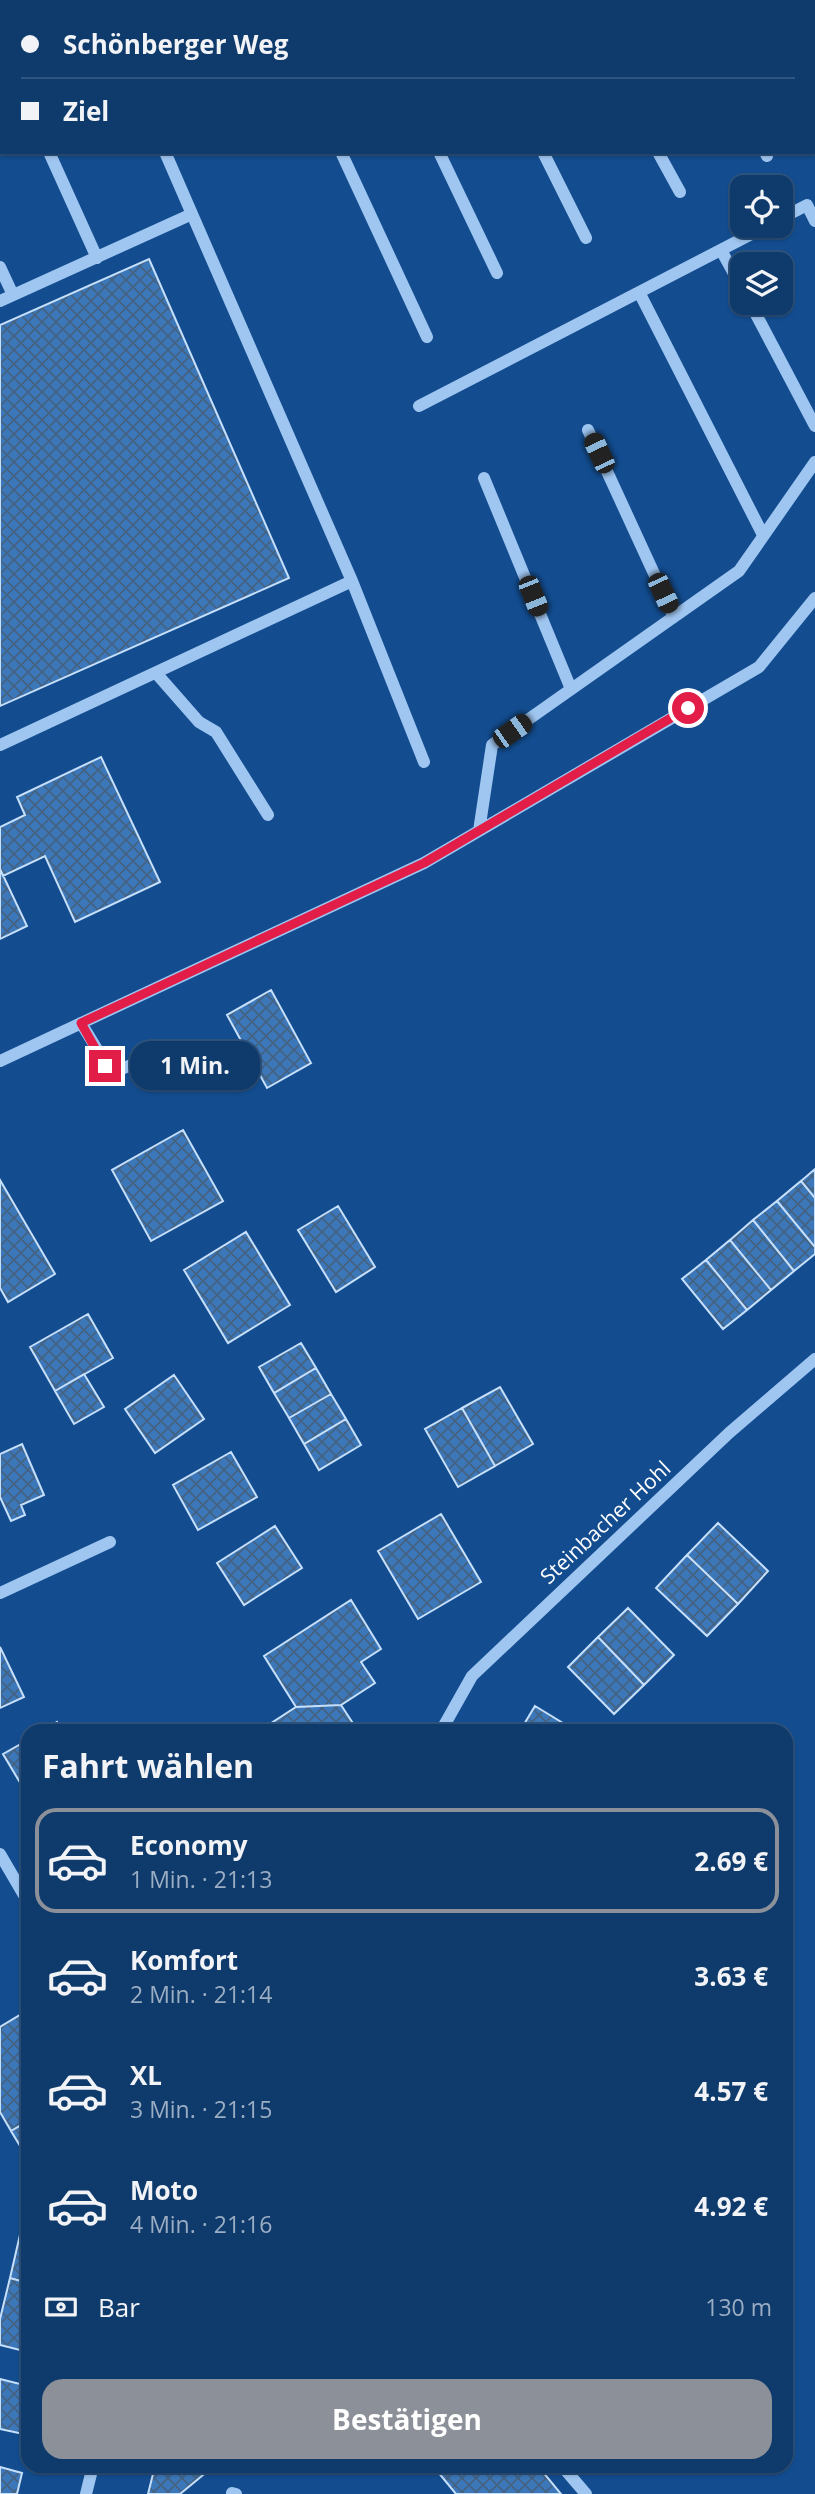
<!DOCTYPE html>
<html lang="de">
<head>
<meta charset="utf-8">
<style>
	:root { --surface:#0e3a6c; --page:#1c4574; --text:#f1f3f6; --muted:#9badc2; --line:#2e547f; --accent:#8c9099 }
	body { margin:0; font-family:"Open Sans",sans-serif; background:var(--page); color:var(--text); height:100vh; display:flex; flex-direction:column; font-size:26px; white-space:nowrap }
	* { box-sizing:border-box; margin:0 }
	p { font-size:23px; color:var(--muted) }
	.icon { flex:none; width:38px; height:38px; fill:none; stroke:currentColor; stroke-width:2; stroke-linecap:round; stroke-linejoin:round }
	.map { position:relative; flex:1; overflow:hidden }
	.panel { position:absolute; left:21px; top:1724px; width:772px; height:749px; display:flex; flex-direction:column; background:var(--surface); border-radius:21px; box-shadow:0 2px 5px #0004,0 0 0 2px var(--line) }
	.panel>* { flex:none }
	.guide { position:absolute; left:0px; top:0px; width:816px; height:154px; box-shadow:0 2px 5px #0004,0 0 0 2px var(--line); display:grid; align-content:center; height:154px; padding:0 21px; background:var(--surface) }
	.buttons { position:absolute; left:730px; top:175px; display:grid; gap:14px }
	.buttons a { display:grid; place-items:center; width:63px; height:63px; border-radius:14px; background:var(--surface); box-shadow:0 2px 5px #0004,0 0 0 2px var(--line); font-size:35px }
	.end { position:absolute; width:32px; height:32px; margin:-16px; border:9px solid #e11d48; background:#fff; box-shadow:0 0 0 4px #fff }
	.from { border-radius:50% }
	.bubble { position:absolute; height:49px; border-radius:21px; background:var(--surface); box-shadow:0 2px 5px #0004,0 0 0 2px var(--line); font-size:23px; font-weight:700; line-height:49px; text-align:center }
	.car { position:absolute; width:21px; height:42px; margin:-21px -10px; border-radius:9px; box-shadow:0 0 5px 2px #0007; background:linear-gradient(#222 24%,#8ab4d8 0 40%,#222 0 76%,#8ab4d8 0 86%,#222 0) }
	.guide b { display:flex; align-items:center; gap:24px; height:66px; font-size:26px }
	.guide b+b { border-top:2px solid var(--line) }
	.guide i { width:18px; height:18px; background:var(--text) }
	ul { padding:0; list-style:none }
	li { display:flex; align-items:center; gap:21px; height:105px; margin:0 14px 10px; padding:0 7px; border:4px solid transparent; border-radius:21px }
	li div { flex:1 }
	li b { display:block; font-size:26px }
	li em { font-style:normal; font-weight:700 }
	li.selected { border-color:var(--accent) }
	li>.icon { width:63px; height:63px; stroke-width:1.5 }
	h2 { padding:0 21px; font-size:32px; line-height:84px }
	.pay { display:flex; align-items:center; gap:18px; height:77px; padding:0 21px; font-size:26px }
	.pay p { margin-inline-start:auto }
	.primary-button { display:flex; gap:14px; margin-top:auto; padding:14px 21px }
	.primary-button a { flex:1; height:80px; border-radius:21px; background:var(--accent); color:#fff; font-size:28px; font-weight:700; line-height:80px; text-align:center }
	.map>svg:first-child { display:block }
</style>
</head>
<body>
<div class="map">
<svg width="815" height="2494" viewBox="0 0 815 2494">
	<defs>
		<pattern id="building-cross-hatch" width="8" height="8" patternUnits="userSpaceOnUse" patternTransform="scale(1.75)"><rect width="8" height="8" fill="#3c77b9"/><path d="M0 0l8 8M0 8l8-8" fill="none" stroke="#446282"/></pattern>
	</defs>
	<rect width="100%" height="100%" fill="#134d90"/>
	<!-- building -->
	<path fill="url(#building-cross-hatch)" stroke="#c6e0fc" stroke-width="2" d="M 149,259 L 289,578 L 0,706 L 0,325 Z
		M 101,757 L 160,882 L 75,922 L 45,856 L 3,876 L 0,869 L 0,827 L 25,815 L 17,797 Z
		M 0,869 L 27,926 L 0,939 Z
		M 271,990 L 311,1063 L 267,1088 L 227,1015 Z
		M 183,1130 L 223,1201 L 151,1241 L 112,1170 Z
		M 815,1169 L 815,1198 L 801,1181 Z
		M 0,1180 L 55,1274 L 8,1302 L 0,1288 Z
		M 801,1181 L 815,1198 L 815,1247 L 777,1201 Z
		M 777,1201 L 815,1247 L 815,1254 L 794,1271 L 753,1220 Z
		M 338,1206 L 375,1267 L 336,1292 L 298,1230 Z
		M 753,1220 L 794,1271 L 771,1290 L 730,1240 Z
		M 246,1232 L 290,1305 L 228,1343 L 184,1270 Z
		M 730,1240 L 771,1290 L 747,1310 L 706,1260 Z
		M 706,1260 L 747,1310 L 723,1329 L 682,1279 Z
		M 88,1314 L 113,1358 L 55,1391 L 30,1347 Z
		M 301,1343 L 316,1368 L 274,1393 L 259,1367 Z
		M 316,1368 L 331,1394 L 289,1418 L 274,1393 Z
		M 84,1374 L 104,1407 L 74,1424 L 55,1391 Z
		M 174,1375 L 204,1419 L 155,1453 L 125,1409 Z
		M 500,1387 L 533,1444 L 495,1466 L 462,1408 Z
		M 331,1394 L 346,1419 L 304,1444 L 289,1418 Z
		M 462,1408 L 495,1466 L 458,1487 L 425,1429 Z
		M 346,1419 L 361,1445 L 319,1470 L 304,1444 Z
		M 22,1444 L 44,1495 L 21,1505 L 25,1515 L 11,1521 L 0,1497 L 0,1454 Z
		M 231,1452 L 257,1497 L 198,1530 L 173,1485 Z
		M 441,1514 L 481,1582 L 418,1619 L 378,1551 Z
		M 718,1523 L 768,1571 L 738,1604 L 687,1555 Z
		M 275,1526 L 302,1568 L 244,1605 L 217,1563 Z
		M 687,1555 L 738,1604 L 707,1636 L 656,1588 Z
		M 351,1600 L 381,1649 L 361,1662 L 375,1683 L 341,1705 L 296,1707 L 264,1656 Z
		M 628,1608 L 674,1655 L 644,1685 L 598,1637 Z
		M 598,1637 L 644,1685 L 614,1714 L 568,1667 Z
		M 0,1647 L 24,1697 L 0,1708 Z
		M 341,1705 L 358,1731 L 259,1731 L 296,1707 Z
		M 535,1706 L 576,1731 L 520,1731 Z
		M 57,1722 L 62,1731 L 43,1731 Z
		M 28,1740 L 28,1796 L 3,1754 Z
		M 28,2010 L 28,2121 L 11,2131 L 0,2112 L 0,2027 Z
		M 28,2121 L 28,2159 L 11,2131 Z
		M 25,2213 L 28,2213 L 28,2283 L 10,2278 Z
		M 10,2278 L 28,2283 L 28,2352 L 0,2345 L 0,2319 Z
		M 0,2379 L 28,2386 L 28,2435 L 0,2429 Z
		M 155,2466 L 214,2466 L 180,2494 L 148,2494 Z
		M 433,2466 L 538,2466 L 561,2494 L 456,2494 Z
		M 0,2467 L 22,2473 L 17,2494 L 0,2494 Z"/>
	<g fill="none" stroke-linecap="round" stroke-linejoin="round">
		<!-- minor -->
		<path stroke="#9fc6f1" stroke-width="12" d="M 271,0 L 272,2
			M 366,0 L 367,2
			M 467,0 L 468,2
			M 576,0 L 577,2
			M 682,0 L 683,2
			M 176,2 L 180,0
			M 303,2 L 307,0
			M 0,49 L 2,52
			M 0,85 L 2,84
			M 49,152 L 97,258
			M 341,152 L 427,337
			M 439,152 L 497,273
			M 543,152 L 586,238
			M 658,152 L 680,192
			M 765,152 L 767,156
			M 192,214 L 352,581 L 424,762
			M 780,219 L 807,205 L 815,221
			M 721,250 L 742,288
			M 0,267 L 13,295
			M 639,292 L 763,535
			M 0,301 L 192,214 L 165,152
			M 750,303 L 815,426
			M 419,406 L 767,226
			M 588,430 L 674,617
			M 484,478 L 571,689
			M 156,673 L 199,722 L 216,732 L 268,815
			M 0,745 L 352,581
			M 479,831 L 492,745 L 739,571 L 815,462
			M 81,1023 L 109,1069 L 119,1070 L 148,1058
			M 0,1061 L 424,863 L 759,667 L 815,598
			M 0,1593 L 110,1542
			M 441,1731 L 472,1676 L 729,1433 L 815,1359
			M 0,1854 L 28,1902
			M 562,2466 L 586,2494
			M 232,2493 L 236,2494
			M 86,2494 L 93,2466"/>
	</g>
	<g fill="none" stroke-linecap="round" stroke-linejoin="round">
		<!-- route -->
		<path stroke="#e11d48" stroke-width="9" d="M 105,1066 L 81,1023 L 424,863 L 688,708"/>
	</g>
	<g text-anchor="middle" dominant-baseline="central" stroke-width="5" stroke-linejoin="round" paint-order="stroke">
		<!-- street labels -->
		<g font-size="21" fill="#fff" stroke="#134d90">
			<text transform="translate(605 1522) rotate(-43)">Steinbacher Hohl</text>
		</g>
	</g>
</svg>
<div class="buttons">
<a><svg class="icon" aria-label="locate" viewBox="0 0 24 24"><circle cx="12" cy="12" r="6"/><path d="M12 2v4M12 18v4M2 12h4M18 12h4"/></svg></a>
<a><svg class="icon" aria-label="layers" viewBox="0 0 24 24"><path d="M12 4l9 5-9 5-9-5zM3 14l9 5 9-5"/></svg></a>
</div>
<i class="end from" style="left:688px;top:708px"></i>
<i class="end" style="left:105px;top:1066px"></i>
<div class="bubble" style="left:130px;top:1041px;width:130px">1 Min.</div>
<i class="car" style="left:599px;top:453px;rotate:335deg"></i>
<i class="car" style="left:663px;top:593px;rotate:155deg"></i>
<i class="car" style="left:533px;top:596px;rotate:158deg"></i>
<i class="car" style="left:512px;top:731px;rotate:55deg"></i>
<div class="guide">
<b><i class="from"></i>Schönberger Weg</b>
<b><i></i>Ziel</b>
</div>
<section class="panel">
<h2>Fahrt wählen</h2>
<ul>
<li class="selected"><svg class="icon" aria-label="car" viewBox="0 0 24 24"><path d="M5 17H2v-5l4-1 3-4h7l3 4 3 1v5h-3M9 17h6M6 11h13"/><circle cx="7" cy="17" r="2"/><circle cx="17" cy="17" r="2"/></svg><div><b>Economy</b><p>1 Min. · 21:13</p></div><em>2.69 €</em></li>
<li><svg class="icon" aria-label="car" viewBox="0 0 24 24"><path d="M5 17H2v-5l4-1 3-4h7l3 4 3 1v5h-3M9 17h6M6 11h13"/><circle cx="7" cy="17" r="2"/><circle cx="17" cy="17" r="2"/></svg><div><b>Komfort</b><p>2 Min. · 21:14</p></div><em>3.63 €</em></li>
<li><svg class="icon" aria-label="car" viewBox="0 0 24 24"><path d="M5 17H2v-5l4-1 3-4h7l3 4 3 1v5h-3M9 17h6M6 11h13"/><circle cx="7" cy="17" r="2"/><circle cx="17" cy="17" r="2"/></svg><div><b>XL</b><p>3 Min. · 21:15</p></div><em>4.57 €</em></li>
<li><svg class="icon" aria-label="car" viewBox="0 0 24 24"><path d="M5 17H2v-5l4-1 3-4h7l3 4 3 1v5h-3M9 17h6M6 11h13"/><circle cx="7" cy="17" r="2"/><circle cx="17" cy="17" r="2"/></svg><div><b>Moto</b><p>4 Min. · 21:16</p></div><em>4.92 €</em></li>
</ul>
<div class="pay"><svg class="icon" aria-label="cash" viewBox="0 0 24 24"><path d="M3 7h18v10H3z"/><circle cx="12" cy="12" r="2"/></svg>Bar<p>130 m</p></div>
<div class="primary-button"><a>Bestätigen</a></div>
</section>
</div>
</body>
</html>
